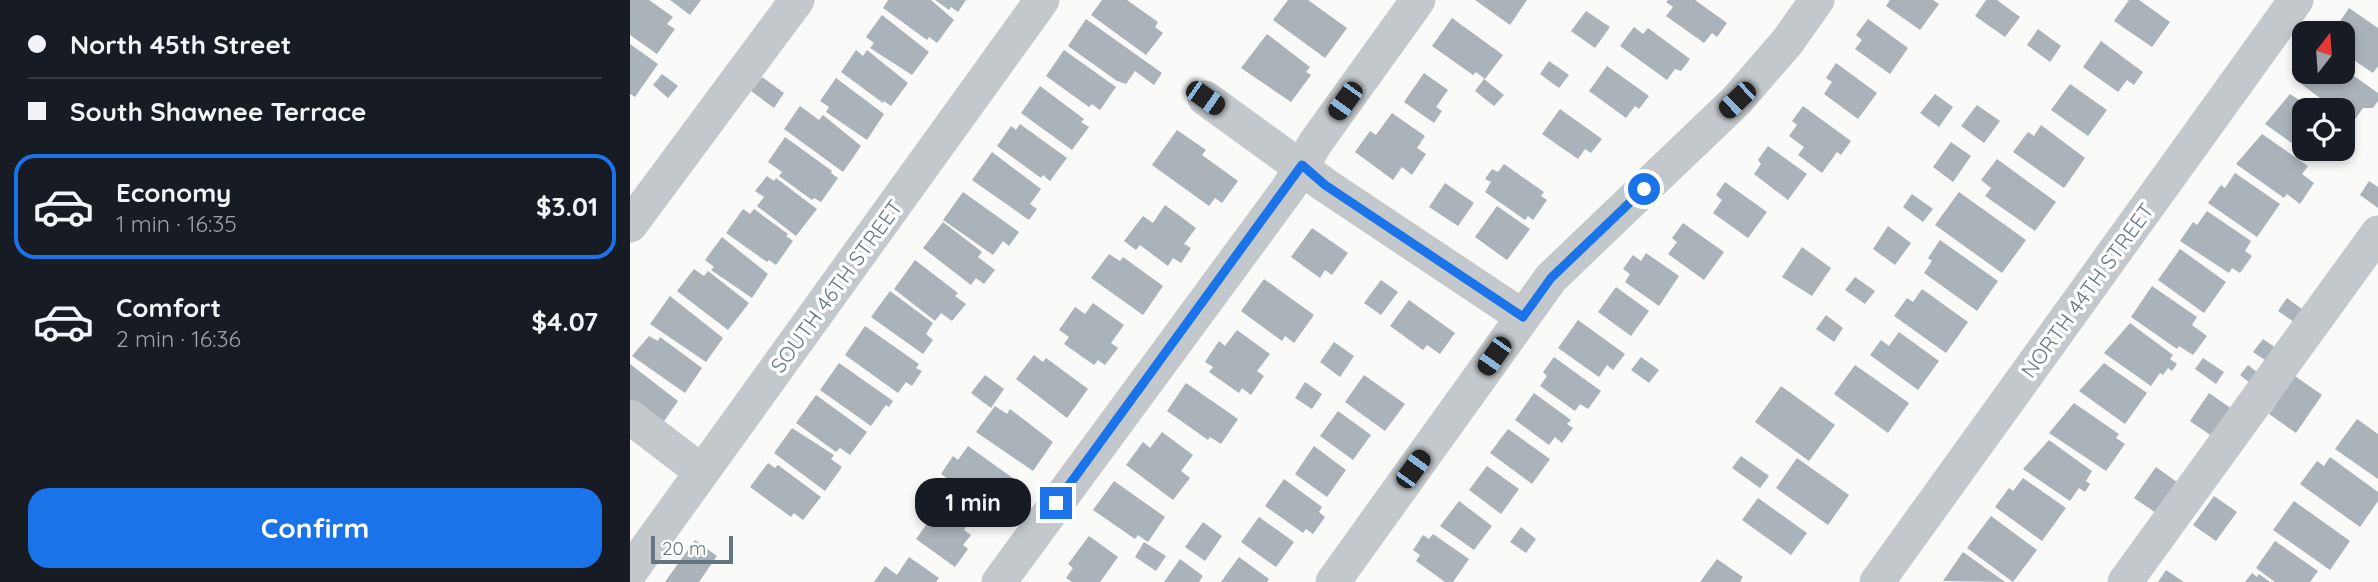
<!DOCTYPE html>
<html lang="en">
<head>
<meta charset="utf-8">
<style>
	:root { --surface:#171b24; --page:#20242c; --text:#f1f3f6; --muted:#9ea1a6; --line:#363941; --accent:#1a73e8 }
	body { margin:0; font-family:Quicksand,sans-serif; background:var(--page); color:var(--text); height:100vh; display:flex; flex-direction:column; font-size:26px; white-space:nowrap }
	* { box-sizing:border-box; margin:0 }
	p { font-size:23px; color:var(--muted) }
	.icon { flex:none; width:38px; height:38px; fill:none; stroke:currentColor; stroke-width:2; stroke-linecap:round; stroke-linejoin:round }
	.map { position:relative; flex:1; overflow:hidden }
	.drawer { display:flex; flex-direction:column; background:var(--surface); width:630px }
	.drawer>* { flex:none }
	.banner { display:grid; align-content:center; height:154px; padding:0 28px; background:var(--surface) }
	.needle { width:46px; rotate:17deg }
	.controls { position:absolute; left:1662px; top:21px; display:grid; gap:14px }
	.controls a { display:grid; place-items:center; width:63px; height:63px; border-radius:14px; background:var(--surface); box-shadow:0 4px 10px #0003; font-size:35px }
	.scale { position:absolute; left:21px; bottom:18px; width:82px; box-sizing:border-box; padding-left:7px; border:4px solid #657683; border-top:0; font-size:19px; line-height:24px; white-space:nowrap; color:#657683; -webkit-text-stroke:5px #fff; paint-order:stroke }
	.end { position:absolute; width:32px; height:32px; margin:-16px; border:9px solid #1a73e8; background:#fff; box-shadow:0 0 0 4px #fff }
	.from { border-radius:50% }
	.bubble { position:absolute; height:49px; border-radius:21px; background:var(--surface); box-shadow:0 4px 10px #0003; font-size:23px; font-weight:800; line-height:49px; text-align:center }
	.car { position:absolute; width:21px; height:42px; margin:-21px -10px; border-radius:9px; box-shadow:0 0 5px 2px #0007; background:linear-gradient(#222 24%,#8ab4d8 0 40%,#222 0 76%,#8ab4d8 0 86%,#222 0) }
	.banner b { display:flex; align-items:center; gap:24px; height:66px; font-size:26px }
	.banner b+b { border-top:2px solid var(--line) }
	.banner i { width:18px; height:18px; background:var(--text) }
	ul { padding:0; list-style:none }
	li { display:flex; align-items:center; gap:21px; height:105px; margin:0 14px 10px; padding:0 14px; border:4px solid transparent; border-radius:21px }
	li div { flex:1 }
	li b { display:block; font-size:26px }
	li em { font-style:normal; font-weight:800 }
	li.current { border-color:var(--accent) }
	li>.icon { width:63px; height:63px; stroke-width:1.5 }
	.action { display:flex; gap:14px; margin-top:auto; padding:14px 28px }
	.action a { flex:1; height:80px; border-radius:21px; background:var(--accent); color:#fff; font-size:28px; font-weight:800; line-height:80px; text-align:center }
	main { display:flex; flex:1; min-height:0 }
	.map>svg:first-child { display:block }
</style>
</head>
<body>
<main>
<section class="drawer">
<div class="banner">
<b><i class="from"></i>North 45th Street</b>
<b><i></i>South Shawnee Terrace</b>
</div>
<ul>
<li class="current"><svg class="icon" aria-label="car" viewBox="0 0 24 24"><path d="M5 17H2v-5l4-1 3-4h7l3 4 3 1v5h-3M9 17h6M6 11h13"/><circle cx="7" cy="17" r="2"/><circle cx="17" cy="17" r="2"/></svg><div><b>Economy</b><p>1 min · 16:35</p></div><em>$3.01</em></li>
<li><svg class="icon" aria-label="car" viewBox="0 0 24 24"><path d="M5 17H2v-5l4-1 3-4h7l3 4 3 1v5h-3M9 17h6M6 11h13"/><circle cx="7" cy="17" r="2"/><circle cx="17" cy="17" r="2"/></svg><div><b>Comfort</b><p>2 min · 16:36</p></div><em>$4.07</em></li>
</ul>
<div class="action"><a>Confirm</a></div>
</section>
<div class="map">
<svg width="1748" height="582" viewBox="0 0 1748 582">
	<rect width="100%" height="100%" fill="#fafaf8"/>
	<!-- building -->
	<path fill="#aab3b9" d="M 0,0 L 19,0 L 43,17 L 37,24 L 45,29 L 27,54 L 0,35 Z
		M 40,0 L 71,0 L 60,15 Z
		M 258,0 L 301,0 L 324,20 L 307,43 L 299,37 L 297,40 L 253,8 Z
		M 305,0 L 336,0 L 328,12 L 321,7 L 319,10 Z
		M 472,0 L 497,0 L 528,22 L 525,27 L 533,33 L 516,55 L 461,15 Z
		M 658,0 L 678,0 L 717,28 L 695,58 L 643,20 Z
		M 845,0 L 897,0 L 880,25 Z
		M 1038,0 L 1065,0 L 1097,23 L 1087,37 L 1082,33 L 1074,43 L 1036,16 L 1043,7 L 1036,2 Z
		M 1260,0 L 1303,0 L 1309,4 L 1290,30 L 1256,6 Z
		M 1356,0 L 1367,0 L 1390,17 L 1375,37 L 1345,16 Z
		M 1499,0 L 1509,0 L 1540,22 L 1522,47 L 1484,21 Z
		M 1719,8 L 1748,28 L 1748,66 L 1743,73 L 1713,53 L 1713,33 L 1702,33 Z
		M 956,11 L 980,27 L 965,48 L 941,31 Z
		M 252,15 L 299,52 L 282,75 L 240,48 L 244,43 L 236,37 Z
		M 822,18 L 873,55 L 855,79 L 846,72 L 843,75 L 802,46 Z
		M 456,19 L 532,73 L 524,85 L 505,71 L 496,84 L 487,81 L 438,46 Z
		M 1238,19 L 1278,48 L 1260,74 L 1225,49 L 1232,40 L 1226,35 Z
		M 1004,27 L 1013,34 L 1018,28 L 1060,59 L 1051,71 L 1045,69 L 1037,80 L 990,46 Z
		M 1408,29 L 1431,46 L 1420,62 L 1397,45 Z
		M 637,34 L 680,67 L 676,72 L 681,75 L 661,102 L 611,68 Z
		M 1471,41 L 1513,72 L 1504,85 L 1497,80 L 1488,92 L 1453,67 Z
		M 0,44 L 28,64 L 5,97 L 0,94 Z
		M 226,50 L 233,56 L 237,50 L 278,83 L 261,106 L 254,101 L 253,103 L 211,72 Z
		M 434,50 L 486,87 L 470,110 L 462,104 L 459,107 L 416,76 Z
		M 919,61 L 939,75 L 929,88 L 910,74 Z
		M 1206,63 L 1247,93 L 1228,119 L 1194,94 L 1202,82 L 1196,78 Z
		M 977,66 L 1019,96 L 1009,109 L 1005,106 L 996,118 L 959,91 Z
		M 1675,68 L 1675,72 L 1713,72 L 1713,68 L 1748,93 L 1748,101 L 1743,108 L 1733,108 L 1723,122 L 1713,115 L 1713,110 L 1706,110 L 1666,80 Z
		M 794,73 L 818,90 L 806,107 L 812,111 L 804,123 L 774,102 Z
		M 32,74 L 48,86 L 38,98 L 23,85 Z
		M 132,77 L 154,93 L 144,108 L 121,91 Z
		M 206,78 L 254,114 L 237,140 L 196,112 L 199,107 L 190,101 Z
		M 854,79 L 874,95 L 864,106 L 845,91 Z
		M 1440,84 L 1477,110 L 1458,136 L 1421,110 Z
		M 410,86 L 454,119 L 451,122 L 459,127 L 442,150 L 391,113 Z
		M 1305,94 L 1323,107 L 1309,127 L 1290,113 Z
		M 1660,94 L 1684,110 L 1675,110 L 1675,149 L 1689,149 L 1683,158 L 1635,124 Z
		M 1347,105 L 1370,121 L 1354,143 L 1331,126 Z
		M 170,106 L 189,120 L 193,115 L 231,146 L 213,172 L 154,129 Z
		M 1173,106 L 1221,141 L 1211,155 L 1207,152 L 1192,173 L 1168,155 L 1174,147 L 1159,136 L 1167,125 L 1162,121 Z
		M 930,109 L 972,139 L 961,153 L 955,149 L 948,159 L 912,134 Z
		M 762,113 L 795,136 L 787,148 L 796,154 L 782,175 L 772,167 L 763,180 L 725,152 L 740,131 L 746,135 Z
		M 390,124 L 437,158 L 420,181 L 413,175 L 411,178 L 367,146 L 381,126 L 386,130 Z
		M 1411,125 L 1455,158 L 1434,188 L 1383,152 L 1398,132 L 1404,136 Z
		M 547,130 L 576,150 L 572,155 L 608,181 L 592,203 L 585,198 L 579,206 L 522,165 Z
		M 1632,134 L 1678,166 L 1672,174 L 1684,183 L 1670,204 L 1657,194 L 1654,198 L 1606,164 Z
		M 155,137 L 202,171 L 201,173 L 208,178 L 191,202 L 184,198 L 182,200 L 149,176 L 152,172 L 138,162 Z
		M 1321,142 L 1341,156 L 1323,182 L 1303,167 Z
		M 1138,146 L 1177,174 L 1158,200 L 1124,174 L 1131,164 L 1128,160 Z
		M 362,152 L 411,189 L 400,204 L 407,209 L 399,220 L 342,180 Z
		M 1367,159 L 1426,202 L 1405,231 L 1355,196 L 1361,188 L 1351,180 Z
		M 874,164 L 914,192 L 911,196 L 917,200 L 903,220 L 898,216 L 895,220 L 855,192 L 861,182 L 855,179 L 862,169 L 868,172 Z
		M 1605,173 L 1650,204 L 1627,237 L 1578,203 L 1591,185 L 1595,188 Z
		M 137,176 L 144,181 L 146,178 L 187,209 L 166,236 L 127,206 L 134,197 L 125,191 Z
		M 1739,181 L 1748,187 L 1748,208 L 1730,195 Z
		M 1095,182 L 1137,212 L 1118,238 L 1083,213 L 1092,200 L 1086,195 Z
		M 815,183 L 844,203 L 828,226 L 799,207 Z
		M 333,192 L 389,232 L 379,246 L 373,241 L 363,255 L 313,220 Z
		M 1329,192 L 1396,240 L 1372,273 L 1305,225 Z
		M 1282,194 L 1303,209 L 1293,222 L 1273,207 Z
		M 535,205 L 566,228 L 554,244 L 561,248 L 551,263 L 543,258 L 538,266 L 510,245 L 506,250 L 494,241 L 513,216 L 523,223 Z
		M 867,206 L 900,229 L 877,260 L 845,237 Z
		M 113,209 L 120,214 L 124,209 L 158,234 L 156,236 L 163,241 L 146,265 L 139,260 L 137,262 L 96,233 Z
		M 1577,211 L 1621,241 L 1615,251 L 1622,256 L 1610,273 L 1602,268 L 1599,273 L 1550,241 L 1563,222 L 1567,225 Z
		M 313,222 L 352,252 L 348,257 L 365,270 L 354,284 L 346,278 L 341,285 L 293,248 Z
		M 1053,223 L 1094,252 L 1074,280 L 1038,254 L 1047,242 L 1042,238 Z
		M 1258,226 L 1281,243 L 1265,265 L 1243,249 Z
		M 682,228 L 718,253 L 702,275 L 695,270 L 690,278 L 661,257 Z
		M 92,237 L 138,274 L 122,298 L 81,270 L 84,267 L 75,260 Z
		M 1310,240 L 1368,281 L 1347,311 L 1294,273 L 1302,261 L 1298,258 Z
		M 1172,247 L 1201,268 L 1182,296 L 1152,277 Z
		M 1550,249 L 1596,282 L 1574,313 L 1528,280 Z
		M 1016,253 L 1049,276 L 1029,306 L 995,282 L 1000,274 L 993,269 L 1003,255 L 1011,261 Z
		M 479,254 L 490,261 L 493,257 L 533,286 L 513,315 L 461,278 Z
		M 285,260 L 328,293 L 325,296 L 336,304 L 322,321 L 311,313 L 305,321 L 264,289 Z
		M 64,269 L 74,276 L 78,271 L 119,303 L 98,330 L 47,291 Z
		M 1225,277 L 1245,291 L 1235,304 L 1215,290 Z
		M 634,279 L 684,315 L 664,343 L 655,336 L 652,341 L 611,311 Z
		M 751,280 L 768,292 L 751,315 L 734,303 Z
		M 1522,286 L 1567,317 L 1562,325 L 1577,336 L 1563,355 L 1549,346 L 1547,349 L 1501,317 Z
		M 986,287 L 1019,311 L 1001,336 L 968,312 Z
		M 1292,289 L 1338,322 L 1316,353 L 1264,316 L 1277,298 L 1283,302 Z
		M 260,291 L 303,323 L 296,334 L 303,340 L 293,354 L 241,317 Z
		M 40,296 L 93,338 L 76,362 L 20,324 Z
		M 1657,298 L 1680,315 L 1671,327 L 1648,311 Z
		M 779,300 L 825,333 L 810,354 L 797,345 L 793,350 L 760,326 Z
		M 463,303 L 494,325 L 481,343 L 488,348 L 475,365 L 468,360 L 464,365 L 434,344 L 439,337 L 429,330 L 445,307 L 455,314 Z
		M 1196,315 L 1213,328 L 1204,342 L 1186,329 Z
		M 948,320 L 995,354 L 983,370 L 977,365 L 969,377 L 928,348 Z
		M 1500,323 L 1543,355 L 1540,359 L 1547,364 L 1542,371 L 1538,368 L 1533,375 L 1530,373 L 1521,386 L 1474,353 Z
		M 235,326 L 289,364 L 286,368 L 292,371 L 282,386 L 276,382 L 268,393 L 215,355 Z
		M 607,330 L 640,354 L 627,371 L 634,376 L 621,395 L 612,388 L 609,393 L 579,372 L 583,367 L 575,362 L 589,341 L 595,346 Z
		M 1269,332 L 1309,361 L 1288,390 L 1240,355 L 1251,340 L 1259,346 Z
		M 19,336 L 28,341 L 30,337 L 72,368 L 55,393 L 2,356 Z
		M 1633,339 L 1653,353 L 1644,366 L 1623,352 Z
		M 704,342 L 724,356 L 710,377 L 690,362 Z
		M 404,355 L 413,362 L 416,358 L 458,389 L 437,418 L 386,379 Z
		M 924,357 L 971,391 L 958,409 L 950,404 L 945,411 L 910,386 L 917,376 L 913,372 Z
		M 1011,357 L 1029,370 L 1019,383 L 1001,370 Z
		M 1573,358 L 1594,372 L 1586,384 L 1565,369 Z
		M 209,363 L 263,401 L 259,407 L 256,405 L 241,426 L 190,390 Z
		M 1474,363 L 1517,393 L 1495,424 L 1449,391 Z
		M 0,364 L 48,401 L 30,427 L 0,406 Z
		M 1225,365 L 1279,403 L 1258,433 L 1204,394 Z
		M 1618,365 L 1628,373 L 1620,383 L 1610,375 Z
		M 355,375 L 374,389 L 361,408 L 341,393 Z
		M 734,375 L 775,404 L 755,431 L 715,402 Z
		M 1665,376 L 1692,395 L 1666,433 L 1639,414 Z
		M 675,382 L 692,394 L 682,409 L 665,398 Z
		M 556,383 L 608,419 L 591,444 L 580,437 L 578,440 L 537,411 Z
		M 1151,386 L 1205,425 L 1179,461 L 1125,422 Z
		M 904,393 L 941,420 L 937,424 L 943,428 L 932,443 L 925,437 L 919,445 L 885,420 Z
		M 1579,393 L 1605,411 L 1586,439 L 1560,421 Z
		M 186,395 L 237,432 L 220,455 L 210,448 L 206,452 L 166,423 Z
		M 1444,403 L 1489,434 L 1486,438 L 1495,444 L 1476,471 L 1419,433 Z
		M 365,406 L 377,414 L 380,409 L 423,442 L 403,471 L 346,432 Z
		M 708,411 L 741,435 L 723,460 L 690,436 Z
		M 1727,419 L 1748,434 L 1748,479 L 1705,449 Z
		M 162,428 L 204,455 L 201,459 L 212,467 L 195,491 L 144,453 Z
		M 878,429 L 920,459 L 902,484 L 860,453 Z
		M 532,432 L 563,455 L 551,471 L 560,478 L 543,500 L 496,465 L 513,442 L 520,448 Z
		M 1419,440 L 1462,471 L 1456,481 L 1460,484 L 1455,492 L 1449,488 L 1440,501 L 1393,469 Z
		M 338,446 L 391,484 L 368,515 L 345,498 L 338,508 L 321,496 L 328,486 L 311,474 L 323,456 L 328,460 Z
		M 684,446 L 716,470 L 697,497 L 665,474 Z
		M 1111,456 L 1139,476 L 1130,488 L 1102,468 Z
		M 1700,457 L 1748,492 L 1748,501 L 1730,527 L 1670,484 L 1687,461 L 1694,466 Z
		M 1167,458 L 1219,495 L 1198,525 L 1146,488 Z
		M 138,463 L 145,468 L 148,465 L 191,497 L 173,520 L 164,513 L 161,517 L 120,487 Z
		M 857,466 L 889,489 L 871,514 L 839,490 Z
		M 1526,467 L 1551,485 L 1529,515 L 1504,498 Z
		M 1393,478 L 1436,508 L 1412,541 L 1365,507 L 1379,488 L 1383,491 Z
		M 654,479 L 692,507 L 689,512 L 695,517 L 683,534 L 676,529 L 673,533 L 635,506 Z
		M 484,481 L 535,517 L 518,542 L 508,535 L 505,539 L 463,510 Z
		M 1584,496 L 1607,512 L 1586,541 L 1563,525 Z
		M 1128,498 L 1177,533 L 1161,555 L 1112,520 Z
		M 829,501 L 862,526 L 844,550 L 810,526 Z
		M 1664,501 L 1720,541 L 1700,570 L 1643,530 Z
		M 321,512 L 338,524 L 334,530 L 341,535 L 333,545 L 338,549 L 325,567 L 286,539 L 299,521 L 305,524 L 310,517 L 315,520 Z
		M 1361,516 L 1407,550 L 1383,582 L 1337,548 Z
		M 629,517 L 664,542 L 646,567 L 611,542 Z
		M 573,522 L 592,536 L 575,561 L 555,547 Z
		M 891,527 L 906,539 L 896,553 L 880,542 Z
		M 803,534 L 839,559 L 823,582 L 815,582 L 786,561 L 790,555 L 783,550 L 793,535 L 799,539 Z
		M 459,536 L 488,557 L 470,582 L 442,582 L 436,578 L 443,568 L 438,564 Z
		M 65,540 L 87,556 L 69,582 L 35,582 Z
		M 1645,541 L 1688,571 L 1680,582 L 1645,582 L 1626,568 Z
		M 514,542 L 536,556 L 526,571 L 505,557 Z
		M 1333,552 L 1375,582 L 1313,581 Z
		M 279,557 L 309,578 L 306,582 L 244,582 L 255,566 L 267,575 Z
		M 609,557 L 639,579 L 637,582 L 591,582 Z
		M 550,559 L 573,576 L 569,582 L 534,582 Z
		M 1087,559 L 1113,577 L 1110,582 L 1070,582 Z
		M 1536,570 L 1554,582 L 1528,582 Z
		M 1622,573 L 1627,577 L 1629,574 L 1640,582 L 1615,582 Z"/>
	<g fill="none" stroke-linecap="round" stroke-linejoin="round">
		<!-- minor -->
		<path stroke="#c3c8cc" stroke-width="35" d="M 575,98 L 695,185 L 893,317
			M 0,225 L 167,0
			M 0,417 L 72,472
			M 0,572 L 412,0
			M 369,582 L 658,189 L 686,142 L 788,0
			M 703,582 L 921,278 L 1107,100 L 1158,41 L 1187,0
			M 1247,582 L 1666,0
			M 1495,582 L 1748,233"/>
	</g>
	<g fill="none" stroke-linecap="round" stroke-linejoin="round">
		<!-- route -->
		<path stroke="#1a73e8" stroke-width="9" d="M 426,503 L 672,165 L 695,185 L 893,317 L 921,278 L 1014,189"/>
	</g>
	<g text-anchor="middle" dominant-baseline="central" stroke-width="7" stroke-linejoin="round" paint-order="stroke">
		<!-- street labels -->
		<g font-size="21" fill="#657683" stroke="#fff">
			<text transform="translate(206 286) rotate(-54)">SOUTH 46TH STREET</text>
			<text transform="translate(1457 290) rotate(-54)">NORTH 44TH STREET</text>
		</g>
	</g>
</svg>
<div class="controls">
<a><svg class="needle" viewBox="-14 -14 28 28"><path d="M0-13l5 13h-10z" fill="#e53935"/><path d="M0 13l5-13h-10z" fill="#9ea1a6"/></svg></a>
<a><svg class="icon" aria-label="locate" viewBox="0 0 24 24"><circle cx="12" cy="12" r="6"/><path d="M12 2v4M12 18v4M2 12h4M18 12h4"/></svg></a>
</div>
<div class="scale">20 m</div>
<i class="end from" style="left:1014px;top:189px"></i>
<i class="end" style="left:426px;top:503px"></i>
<div class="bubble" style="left:285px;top:478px;width:116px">1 min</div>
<i class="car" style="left:575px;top:98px;rotate:125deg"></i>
<i class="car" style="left:1107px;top:100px;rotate:226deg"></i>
<i class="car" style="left:715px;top:101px;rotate:216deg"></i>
<i class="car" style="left:864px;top:356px;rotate:215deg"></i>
<i class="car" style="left:783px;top:469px;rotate:36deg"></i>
</div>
</main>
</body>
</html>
